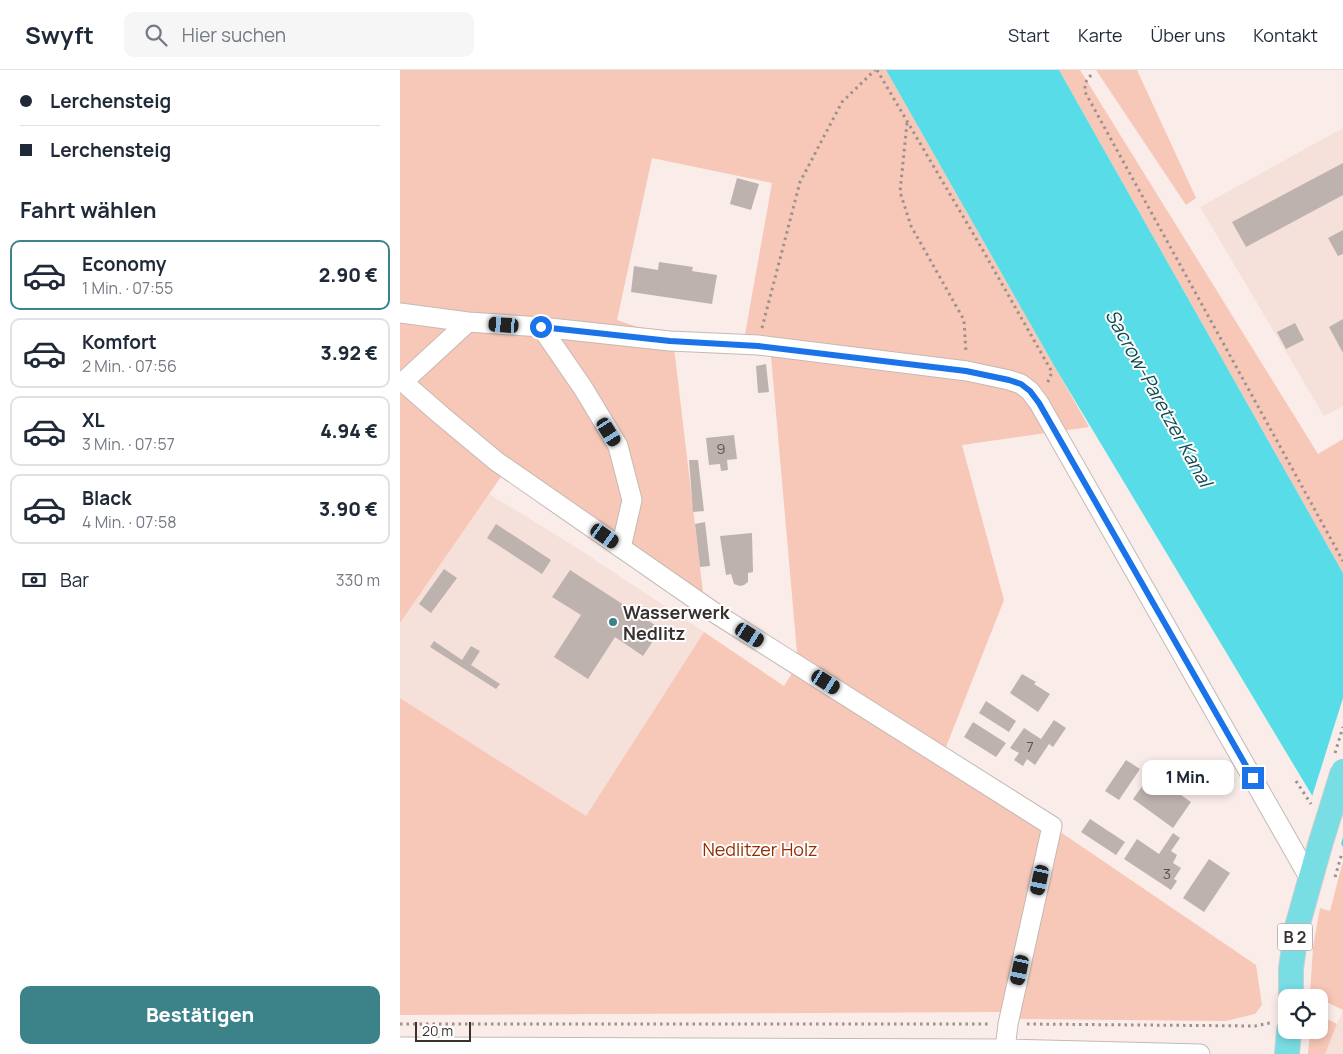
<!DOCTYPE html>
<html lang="de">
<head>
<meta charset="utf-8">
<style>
	:root { --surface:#fff; --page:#f6f6f7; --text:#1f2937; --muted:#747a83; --line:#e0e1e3; --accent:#3b8389 }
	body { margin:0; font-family:Manrope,sans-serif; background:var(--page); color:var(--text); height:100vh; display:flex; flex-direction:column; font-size:19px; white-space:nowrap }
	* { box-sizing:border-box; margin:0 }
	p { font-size:16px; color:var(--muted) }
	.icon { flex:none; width:28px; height:28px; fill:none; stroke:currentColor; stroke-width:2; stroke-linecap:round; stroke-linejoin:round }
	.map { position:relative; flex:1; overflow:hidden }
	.details { display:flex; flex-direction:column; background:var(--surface); width:400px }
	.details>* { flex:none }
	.guide { display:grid; align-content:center; height:110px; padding:0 20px; background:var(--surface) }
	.fabs { position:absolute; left:878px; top:919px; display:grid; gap:10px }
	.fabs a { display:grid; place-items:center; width:50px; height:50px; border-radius:10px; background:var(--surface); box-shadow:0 2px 8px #0003; font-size:25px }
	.scale { position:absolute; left:15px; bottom:12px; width:56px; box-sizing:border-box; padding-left:5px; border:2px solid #373230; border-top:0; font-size:14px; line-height:18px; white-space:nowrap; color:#373230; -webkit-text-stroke:4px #fefefe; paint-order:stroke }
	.end { position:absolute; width:22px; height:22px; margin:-11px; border:6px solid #1a73e8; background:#fff; box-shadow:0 0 0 2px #fff }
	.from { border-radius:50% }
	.bubble { position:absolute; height:35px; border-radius:10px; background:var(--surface); box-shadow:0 2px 8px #0003; font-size:16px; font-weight:800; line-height:35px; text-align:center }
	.car { position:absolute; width:15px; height:30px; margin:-15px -8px; border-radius:6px; box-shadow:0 0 4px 1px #0007; background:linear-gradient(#222 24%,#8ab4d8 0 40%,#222 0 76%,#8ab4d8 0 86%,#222 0) }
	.guide b { display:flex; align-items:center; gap:18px; height:48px; font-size:19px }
	.guide b+b { border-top:1px solid var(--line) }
	.guide i { width:12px; height:12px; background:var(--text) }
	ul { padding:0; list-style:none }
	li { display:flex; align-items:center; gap:15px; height:70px; margin:0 10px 8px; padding:0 10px; border:2px solid var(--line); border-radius:10px }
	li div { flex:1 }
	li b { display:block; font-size:19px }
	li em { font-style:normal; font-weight:800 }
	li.selected { border-color:var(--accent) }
	li>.icon { width:45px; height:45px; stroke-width:1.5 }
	h2 { padding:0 20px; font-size:22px; line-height:60px }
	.pay { display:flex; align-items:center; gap:12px; height:55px; padding:0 20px; font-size:19px }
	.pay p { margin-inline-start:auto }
	.cta { display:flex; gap:10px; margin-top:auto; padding:10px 20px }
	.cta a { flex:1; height:58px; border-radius:10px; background:var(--accent); color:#fff; font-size:20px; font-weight:800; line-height:58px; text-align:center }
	header { display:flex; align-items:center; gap:30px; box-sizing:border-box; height:70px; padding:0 25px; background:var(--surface); border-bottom:1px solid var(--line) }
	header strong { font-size:24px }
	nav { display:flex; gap:28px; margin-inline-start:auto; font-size:18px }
	.search { width:350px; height:45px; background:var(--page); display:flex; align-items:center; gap:12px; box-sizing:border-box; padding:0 18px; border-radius:10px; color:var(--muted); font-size:19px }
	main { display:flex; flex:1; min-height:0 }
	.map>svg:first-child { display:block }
</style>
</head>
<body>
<header>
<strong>Swyft</strong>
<div class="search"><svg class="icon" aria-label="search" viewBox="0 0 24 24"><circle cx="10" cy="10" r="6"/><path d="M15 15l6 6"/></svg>Hier suchen</div>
<nav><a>Start</a><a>Karte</a><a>Über uns</a><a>Kontakt</a></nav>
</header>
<main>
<section class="details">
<div class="guide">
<b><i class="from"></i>Lerchensteig</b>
<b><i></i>Lerchensteig</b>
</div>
<h2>Fahrt wählen</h2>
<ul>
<li class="selected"><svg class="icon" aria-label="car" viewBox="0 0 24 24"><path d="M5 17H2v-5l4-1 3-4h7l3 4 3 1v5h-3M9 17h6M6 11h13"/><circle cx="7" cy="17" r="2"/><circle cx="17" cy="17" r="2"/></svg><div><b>Economy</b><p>1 Min. · 07:55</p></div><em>2.90 €</em></li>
<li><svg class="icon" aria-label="car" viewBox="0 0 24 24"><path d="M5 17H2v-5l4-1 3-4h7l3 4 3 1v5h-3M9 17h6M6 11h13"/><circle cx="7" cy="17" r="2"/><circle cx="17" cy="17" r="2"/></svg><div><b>Komfort</b><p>2 Min. · 07:56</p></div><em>3.92 €</em></li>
<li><svg class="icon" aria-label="car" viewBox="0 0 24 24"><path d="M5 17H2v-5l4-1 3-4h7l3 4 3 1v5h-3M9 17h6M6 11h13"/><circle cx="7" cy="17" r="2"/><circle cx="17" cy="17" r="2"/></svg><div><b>XL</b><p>3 Min. · 07:57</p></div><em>4.94 €</em></li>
<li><svg class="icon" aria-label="car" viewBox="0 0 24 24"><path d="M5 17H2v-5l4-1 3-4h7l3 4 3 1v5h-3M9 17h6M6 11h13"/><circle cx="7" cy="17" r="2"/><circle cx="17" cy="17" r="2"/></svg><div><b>Black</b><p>4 Min. · 07:58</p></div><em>3.90 €</em></li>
</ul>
<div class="pay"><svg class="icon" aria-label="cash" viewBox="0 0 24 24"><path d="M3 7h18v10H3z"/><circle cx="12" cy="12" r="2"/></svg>Bar<p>330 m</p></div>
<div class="cta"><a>Bestätigen</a></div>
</section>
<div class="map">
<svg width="943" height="984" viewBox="0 0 943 984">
	<rect width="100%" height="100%" fill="#faede9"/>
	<!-- built -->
	<path fill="#f5e0da" d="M 943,58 L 943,336 L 924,346 L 800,137 Z
		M 89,424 L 174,476 L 304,562 L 186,746 L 0,628 L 0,553 Z
		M 943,940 L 943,984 L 925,984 L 937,954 Z"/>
	<!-- green -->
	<path fill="#f7c7b7" d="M 0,0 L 486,0 L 689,357 L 562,375 L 604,530 L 542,687 L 653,757 L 856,895 L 862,935 L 855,944 L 826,951 L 621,949 L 601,942 L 0,945 L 0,628 L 186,746 L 304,562 L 384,616 L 398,594 L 371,286 L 344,270 L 372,113 L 252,88 L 217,250 L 273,269 L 304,531 L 109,395 L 0,553 Z
		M 659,0 L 680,0 L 918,384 L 943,369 L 943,503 Z
		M 696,0 L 737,0 L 796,128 L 786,135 Z
		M 943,791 L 943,940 L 910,924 L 913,877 L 920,838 L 930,841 Z
		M 919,945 L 937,954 L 925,984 L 908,984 L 910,960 L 919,960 Z"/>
	<!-- water -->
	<path fill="#58dde8" d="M 486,0 L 659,0 L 943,503 L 943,777 L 656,299 Z"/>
	<!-- pier -->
	<path fill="#faede9" d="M 943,628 L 943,767 L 940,777 L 911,730 Z"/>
	<!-- building -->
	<path fill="#beb2ae" d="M 943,93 L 943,125 L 846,177 L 832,152 Z
		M 337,108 L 359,114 L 351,140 L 330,134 Z
		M 943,160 L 943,184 L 938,186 L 928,168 Z
		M 259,192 L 293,197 L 292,201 L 317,205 L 312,234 L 231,222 L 234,196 L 258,200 Z
		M 943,249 L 943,283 L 929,257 Z
		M 895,253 L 904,270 L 886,279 L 877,262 Z
		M 366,294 L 369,322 L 358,323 L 356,296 Z
		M 334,365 L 337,389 L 327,390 L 328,400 L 321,401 L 320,394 L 309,395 L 306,368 Z
		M 289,390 L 298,390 L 304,441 L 293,442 Z
		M 305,452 L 310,496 L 300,497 L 295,454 Z
		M 96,454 L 151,490 L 142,504 L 87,468 Z
		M 352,463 L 353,502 L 348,503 L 348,512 L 344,515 L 340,516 L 334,514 L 331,504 L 326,505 L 320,466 Z
		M 44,499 L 57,508 L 31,543 L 19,534 Z
		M 170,500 L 261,559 L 243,586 L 215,567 L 188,609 L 154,587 L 181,545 L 152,527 Z
		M 34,571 L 62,590 L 71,576 L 80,581 L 71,595 L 100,614 L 96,619 L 30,577 Z
		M 622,604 L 636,612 L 634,614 L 650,624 L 638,642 L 610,623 Z
		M 586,631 L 616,651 L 609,662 L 579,643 Z
		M 654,650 L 666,658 L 653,677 L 649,674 L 635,695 L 627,689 L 623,696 L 614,690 L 619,683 L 610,678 L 624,658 L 641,669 Z
		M 573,652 L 606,673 L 596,687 L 564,667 Z
		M 726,690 L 740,699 L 719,730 L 705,721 Z
		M 751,704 L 791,732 L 773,758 L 733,729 Z
		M 690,749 L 725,772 L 716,785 L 681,762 Z
		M 773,763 L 780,768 L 771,781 L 777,785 L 773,793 L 781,798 L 774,809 L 777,811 L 771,820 L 724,789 L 737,769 L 759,784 Z
		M 809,789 L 830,803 L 804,842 L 783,828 Z"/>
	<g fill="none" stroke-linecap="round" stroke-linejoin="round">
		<defs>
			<path id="minor" d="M 0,243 L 68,252 L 141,257 L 270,271 L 358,275 L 567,301 L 609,310 L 621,314 L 630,321 L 639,333 L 910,809
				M 68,252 L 3,312 L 42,346 L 96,391 L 318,545 L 652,756 L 608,954 L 605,979
				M 141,257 L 183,318 L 218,376 L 232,430 L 221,478
				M 0,977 L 605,979 L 800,984"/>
			<path id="major" d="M 891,928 L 891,898 L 897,857 L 920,775
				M 887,984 L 889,960"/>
		</defs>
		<!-- minor casing -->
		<use href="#minor" stroke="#c5b9b5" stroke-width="21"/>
		<!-- major casing -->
		<use href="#major" stroke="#cfcecd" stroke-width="26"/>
		<!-- path -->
		<path stroke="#9b918e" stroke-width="3" stroke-dasharray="2.5 4" stroke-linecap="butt" d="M 477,0 L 581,177 L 652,302 L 647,314
			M 691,5 L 685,13 L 685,22 L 943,491
			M 507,53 L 500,122 L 511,156 L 564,250 L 566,283
			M 362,258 L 400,112 L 442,32 L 475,0
			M 896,711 L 911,734
			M 935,807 L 942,783
			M 0,954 L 591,954
			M 627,954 L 855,956 L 870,953"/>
		<!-- minor -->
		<use href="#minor" stroke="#fff" stroke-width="19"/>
		<!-- major -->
		<use href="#major" stroke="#79dde4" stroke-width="24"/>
		<defs>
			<path id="major-bridge" d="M 920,775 L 943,701"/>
		</defs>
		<!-- major-bridge casing -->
		<use href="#major-bridge" stroke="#cfcecd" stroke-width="26" stroke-linecap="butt"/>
		<!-- path-bridge -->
		<path stroke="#9b918e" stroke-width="3" stroke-dasharray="2.5 4" stroke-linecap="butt" d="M 935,683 L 943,657"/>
		<!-- major-bridge -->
		<use href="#major-bridge" stroke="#79dde4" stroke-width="24"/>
	</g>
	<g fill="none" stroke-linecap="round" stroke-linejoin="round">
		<!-- route -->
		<path stroke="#1a73e8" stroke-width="6" d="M 141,257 L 270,271 L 358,276 L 566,301 L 609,310 L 621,314 L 630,321 L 639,333 L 853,708"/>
	</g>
	<!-- markers -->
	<circle fill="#3b8389" stroke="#fefefe" stroke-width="2" cx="213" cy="552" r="5"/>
	<g text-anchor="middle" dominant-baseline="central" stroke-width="4" stroke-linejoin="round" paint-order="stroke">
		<!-- number labels -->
		<g font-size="15" fill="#595250">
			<text x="321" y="378">9</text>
			<text x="630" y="676">7</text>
			<text x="767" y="803">3</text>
		</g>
		<!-- shield labels -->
		<rect fill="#fefefe" stroke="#736f6e" stroke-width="1" x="877.5" y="853.5" width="35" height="27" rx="4"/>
		<g font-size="16" font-weight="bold" fill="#373230">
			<text x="895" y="867">B 2</text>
		</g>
		<!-- poi labels -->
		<g font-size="18" font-weight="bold" fill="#373230" stroke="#fefefe" text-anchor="start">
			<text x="223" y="542">Wasserwerk<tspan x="223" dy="21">Nedlitz</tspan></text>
		</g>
		<!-- park labels -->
		<g font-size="18" fill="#942e00" stroke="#fefefe">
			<text x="360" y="779">Nedlitzer Holz</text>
		</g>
		<!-- water labels -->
		<g font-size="19" font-style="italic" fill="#0f4b4f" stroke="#fefefe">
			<text transform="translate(759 328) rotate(61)">Sacrow-Paretzer Kanal</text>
		</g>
	</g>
</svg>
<div class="fabs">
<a><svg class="icon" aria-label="locate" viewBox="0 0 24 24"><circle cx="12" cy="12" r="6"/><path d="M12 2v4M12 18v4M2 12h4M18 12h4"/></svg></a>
</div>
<div class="scale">20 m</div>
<i class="end from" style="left:141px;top:257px"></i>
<i class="end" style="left:853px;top:708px"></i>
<div class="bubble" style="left:742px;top:690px;width:92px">1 Min.</div>
<i class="car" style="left:104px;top:255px;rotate:274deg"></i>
<i class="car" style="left:209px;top:362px;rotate:148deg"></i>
<i class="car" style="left:205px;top:466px;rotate:125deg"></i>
<i class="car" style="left:350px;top:565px;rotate:122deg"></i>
<i class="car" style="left:426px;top:612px;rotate:123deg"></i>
<i class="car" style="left:640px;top:810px;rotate:192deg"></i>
<i class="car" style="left:620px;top:900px;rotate:192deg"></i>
</div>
</main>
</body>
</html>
